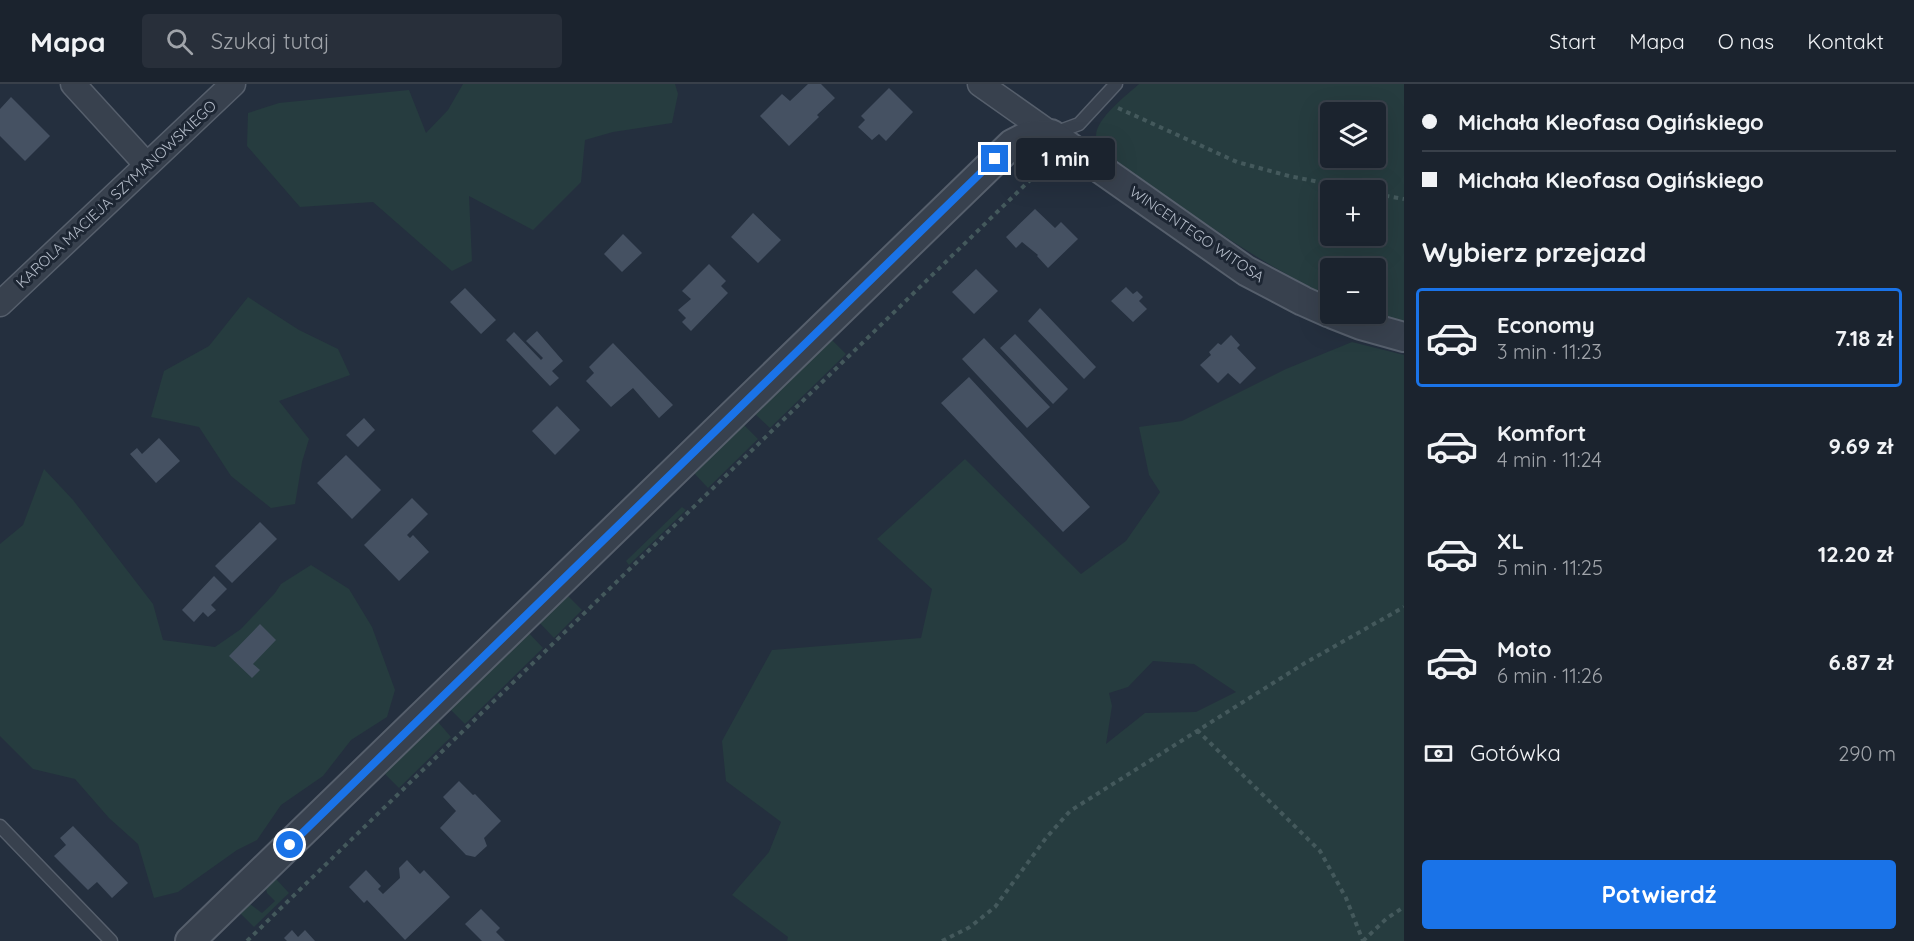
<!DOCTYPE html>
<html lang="pl">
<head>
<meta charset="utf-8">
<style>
	:root { --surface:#1b232e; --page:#282f3a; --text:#f1f3f6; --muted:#a0a4aa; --line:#39404a; --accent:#1a73e8 }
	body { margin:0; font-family:Quicksand,sans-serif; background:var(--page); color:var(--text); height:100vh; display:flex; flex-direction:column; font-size:22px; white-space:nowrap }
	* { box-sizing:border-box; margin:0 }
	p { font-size:20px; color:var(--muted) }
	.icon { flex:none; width:33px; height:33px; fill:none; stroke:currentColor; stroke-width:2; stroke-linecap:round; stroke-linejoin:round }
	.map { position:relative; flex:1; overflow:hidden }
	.side { display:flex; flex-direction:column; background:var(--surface); width:510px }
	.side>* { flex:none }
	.hud { display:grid; align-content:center; height:132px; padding:0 18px; background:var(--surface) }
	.tools { position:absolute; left:1320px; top:18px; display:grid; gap:12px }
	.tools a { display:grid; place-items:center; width:66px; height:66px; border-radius:6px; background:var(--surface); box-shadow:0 6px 24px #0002,0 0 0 2px var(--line); font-size:30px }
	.end { position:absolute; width:27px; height:27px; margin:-14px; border:8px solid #1a73e8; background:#fff; box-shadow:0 0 0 3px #fff }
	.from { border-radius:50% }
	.bubble { position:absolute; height:42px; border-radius:6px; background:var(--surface); box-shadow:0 6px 24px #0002,0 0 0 2px var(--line); font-size:20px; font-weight:700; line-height:42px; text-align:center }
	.hud b { display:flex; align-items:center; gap:21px; height:57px; font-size:22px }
	.hud b+b { border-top:2px solid var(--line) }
	.hud i { width:15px; height:15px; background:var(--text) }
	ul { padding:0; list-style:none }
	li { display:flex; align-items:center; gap:18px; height:99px; margin:0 12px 9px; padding:0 6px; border:3px solid transparent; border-radius:6px }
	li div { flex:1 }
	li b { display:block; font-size:22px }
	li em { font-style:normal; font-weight:700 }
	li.current { border-color:var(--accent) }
	li>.icon { width:54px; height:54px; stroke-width:1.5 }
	h2 { padding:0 18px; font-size:27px; line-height:72px }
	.pay { display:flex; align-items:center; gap:15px; height:66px; padding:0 18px; font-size:22px }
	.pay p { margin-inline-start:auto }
	.cta { display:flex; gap:12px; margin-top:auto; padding:12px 18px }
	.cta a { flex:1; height:69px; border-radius:6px; background:var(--accent); color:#fff; font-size:24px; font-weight:700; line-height:69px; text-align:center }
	header { display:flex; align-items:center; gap:36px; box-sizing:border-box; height:84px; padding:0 30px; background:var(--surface); border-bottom:2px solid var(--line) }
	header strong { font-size:28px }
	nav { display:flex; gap:33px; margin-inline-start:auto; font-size:21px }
	.search { width:420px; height:54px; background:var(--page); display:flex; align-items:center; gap:15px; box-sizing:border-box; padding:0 21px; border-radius:6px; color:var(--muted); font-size:22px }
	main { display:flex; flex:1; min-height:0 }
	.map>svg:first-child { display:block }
</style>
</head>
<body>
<header>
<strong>Mapa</strong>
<div class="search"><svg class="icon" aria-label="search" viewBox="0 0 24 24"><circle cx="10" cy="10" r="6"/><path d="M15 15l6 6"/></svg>Szukaj tutaj</div>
<nav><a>Start</a><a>Mapa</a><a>O nas</a><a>Kontakt</a></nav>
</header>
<main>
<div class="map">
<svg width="1404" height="857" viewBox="0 0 1404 857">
	<rect width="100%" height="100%" fill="#242f3e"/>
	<!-- green -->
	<path fill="#263c3f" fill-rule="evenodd" d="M 463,0 L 675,0 L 678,10 L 672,39 L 613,48 L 585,56 L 581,98 L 533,146 L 469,112 L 472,177 L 452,187 L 373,118 L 300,123 L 247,62 L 248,29 L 279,19 L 409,6 L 426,49 L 448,26 Z
		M 1139,0 L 1404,0 L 1404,241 L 1364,230 L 1376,230 L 1376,184 L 1330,184 L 1330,213 C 1248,174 1175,117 1100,66 C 1099,62 1096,56 1096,52 C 1096,34 1127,11 1139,0 ZM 1330,28 L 1376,28 L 1376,74 L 1330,74 ZM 1330,106 L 1376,106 L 1376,152 L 1330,152 Z
		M 248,213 L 299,246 L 338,265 L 350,291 L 279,317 L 309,355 L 302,378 L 295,420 L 271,424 L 231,392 L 199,343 L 151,333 L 164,287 L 209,262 Z
		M 831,255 L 846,270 L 770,344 L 755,330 L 756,324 Z
		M 1352,258 L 1404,271 L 1404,857 L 787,857 L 788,853 L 732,811 L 769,768 L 781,738 L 726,697 L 722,657 L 772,566 L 921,554 L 932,505 L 877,455 L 965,375 L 1081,490 L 1126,457 L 1160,408 L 1149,391 L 1139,343 L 1182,337 L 1286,285 ZM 1153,577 L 1194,580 L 1236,608 L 1196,628 L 1145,629 L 1106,660 L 1112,622 L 1109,609 L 1128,603 Z
		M 738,341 L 744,341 L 758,355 L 708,404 L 693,388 Z
		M 44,385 L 73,416 L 153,520 L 163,556 L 215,563 L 241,545 L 275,509 L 281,500 L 311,481 L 349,505 L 372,543 L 395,606 L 387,633 L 351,656 L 323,692 L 281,721 L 257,756 L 237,766 L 178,808 L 154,814 L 138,760 L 109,734 L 75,695 L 33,685 L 0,652 L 0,460 L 23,441 Z
		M 682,423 L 686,426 L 629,481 L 626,477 Z
		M 566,510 L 582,526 L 554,554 L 537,536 Z
		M 526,546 L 543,564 L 465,640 L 450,625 L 449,621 Z
		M 432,638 L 438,638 L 451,653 L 399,704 L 384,689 L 384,684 Z
		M 273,795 L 276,795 L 289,809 L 254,843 L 240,829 L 240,826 L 246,821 L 250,820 L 262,829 L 275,817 L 267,809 L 266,804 Z"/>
	<!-- building -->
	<path fill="#455162" d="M 808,0 L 821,0 L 835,14 L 817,31 L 819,33 L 789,62 L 760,32 L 782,10 L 790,17 Z
		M 889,4 L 913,28 L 886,57 L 879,50 L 872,56 L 858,43 L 865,36 L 861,32 Z
		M 11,13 L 50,52 L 25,77 L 0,52 L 0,25 Z
		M 1035,125 L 1055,144 L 1061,138 L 1078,155 L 1048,184 L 1037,172 L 1038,171 L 1022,158 L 1016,164 L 1006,153 Z
		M 753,129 L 781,156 L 758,179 L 731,153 Z
		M 623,150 L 642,169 L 622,188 L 604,170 Z
		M 709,180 L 726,197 L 721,202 L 728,209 L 691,247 L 682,238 L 686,234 L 678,226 L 691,215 L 682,207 Z
		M 976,185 L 998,207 L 974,230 L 952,208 Z
		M 1126,203 L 1133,210 L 1137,207 L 1143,213 L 1139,217 L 1147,225 L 1133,238 L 1111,217 Z
		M 465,204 L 496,236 L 481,250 L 450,218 Z
		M 1040,224 L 1096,283 L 1084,295 L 1028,237 Z
		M 537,247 L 563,277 L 552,287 L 559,294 L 550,302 L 506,256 L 514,248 L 541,276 L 543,274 L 526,257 Z
		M 1015,250 L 1068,305 L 1053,320 L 1000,264 Z
		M 1231,251 L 1240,261 L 1237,264 L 1256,284 L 1240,300 L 1228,289 L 1218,299 L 1200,281 L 1211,271 L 1209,268 L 1218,259 L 1221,261 Z
		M 984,254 L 1050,323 L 1027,344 L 962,275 Z
		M 613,259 L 673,321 L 659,334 L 633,304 L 611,323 L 586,297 L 594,289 L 589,283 Z
		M 969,293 L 1090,423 L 1063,448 L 941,319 Z
		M 557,322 L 580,346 L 555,371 L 532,347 Z
		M 364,334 L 375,346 L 358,363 L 346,351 Z
		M 159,354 L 180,377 L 156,399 L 130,370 L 137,364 L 142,370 Z
		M 346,371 L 381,406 L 352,435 L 317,399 Z
		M 412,414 L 428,430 L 407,451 L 410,454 L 413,451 L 429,468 L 399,497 L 364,461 Z
		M 260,438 L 277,455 L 232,499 L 215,482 Z
		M 214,492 L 227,505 L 211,521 L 216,526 L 208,533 L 203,528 L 194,538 L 182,526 Z
		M 260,540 L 276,556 L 253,580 L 260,586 L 252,594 L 229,572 Z
		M 459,697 L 473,711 L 475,710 L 501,737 L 484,754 L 487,762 L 475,773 L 466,771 L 440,744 L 456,727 L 443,713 Z
		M 73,742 L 128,799 L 112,814 L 97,798 L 88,806 L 54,772 L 66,761 L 60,754 Z
		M 407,776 L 420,790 L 424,786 L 450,813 L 405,856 L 367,816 L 364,819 L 349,803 L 366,786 L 381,802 L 378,805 L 383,810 L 400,794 L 399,784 Z
		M 481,825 L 500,844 L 496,848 L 505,857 L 482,857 L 465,840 Z
		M 292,846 L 298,853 L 305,846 L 315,857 L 287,857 L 284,854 Z"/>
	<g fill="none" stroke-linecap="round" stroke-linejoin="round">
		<defs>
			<path id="service" d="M 1052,50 L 1079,40 L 1116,0
				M 0,742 L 111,857"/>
			<path id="minor" d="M 73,0 L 146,80
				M 980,0 L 1051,50
				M 0,220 L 233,0"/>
			<path id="tertiary" d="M 1333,230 L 1361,241 L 1404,253
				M 190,857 L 1012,60 L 1028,52 L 1051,50 L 1246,187 L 1303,217 L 1330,229"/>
		</defs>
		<!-- service casing -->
		<use href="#service" stroke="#565f6c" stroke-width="15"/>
		<!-- minor casing -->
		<use href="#minor" stroke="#565f6c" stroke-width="27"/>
		<!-- tertiary casing -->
		<use href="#tertiary" stroke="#565f6c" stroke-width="32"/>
		<!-- path -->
		<path stroke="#44595c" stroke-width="4" stroke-dasharray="4.5 4.5" stroke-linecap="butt" d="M 1118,24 L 1237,78 L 1289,92 L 1359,106
			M 1376,110 L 1404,115
			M 1197,646 L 1320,767 L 1346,814 L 1363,857
			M 247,857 L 1028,98 L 1046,84 L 1053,83
			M 942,857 L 970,843 L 995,823 L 1046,754 L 1070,727 L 1305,579 L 1404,523
			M 1363,857 L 1386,835 L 1404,823"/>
		<!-- service -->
		<use href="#service" stroke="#38414e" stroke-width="12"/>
		<!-- minor -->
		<use href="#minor" stroke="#38414e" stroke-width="24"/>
		<!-- tertiary -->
		<use href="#tertiary" stroke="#38414e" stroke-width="28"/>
	</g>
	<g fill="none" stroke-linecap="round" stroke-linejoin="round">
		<!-- route -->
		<path stroke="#1a73e8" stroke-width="8" d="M 290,761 L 995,75"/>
	</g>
	<g text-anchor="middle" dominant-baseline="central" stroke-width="6" stroke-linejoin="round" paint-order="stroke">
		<!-- street labels -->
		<g font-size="15" fill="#b4bcc9" stroke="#1d2633">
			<text transform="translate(116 110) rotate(-43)">KAROLA MACIEJA SZYMANOWSKIEGO</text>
			<text transform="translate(1197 150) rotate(34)">WINCENTEGO WITOSA</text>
		</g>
	</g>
</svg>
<div class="tools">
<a><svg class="icon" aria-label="layers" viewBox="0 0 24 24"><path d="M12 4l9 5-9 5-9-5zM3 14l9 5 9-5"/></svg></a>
<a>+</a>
<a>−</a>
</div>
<i class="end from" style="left:290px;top:761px"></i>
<i class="end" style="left:995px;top:75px"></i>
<div class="bubble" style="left:1016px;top:54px;width:99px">1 min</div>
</div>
<section class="side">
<div class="hud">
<b><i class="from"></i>Michała Kleofasa Ogińskiego</b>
<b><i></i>Michała Kleofasa Ogińskiego</b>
</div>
<h2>Wybierz przejazd</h2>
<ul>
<li class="current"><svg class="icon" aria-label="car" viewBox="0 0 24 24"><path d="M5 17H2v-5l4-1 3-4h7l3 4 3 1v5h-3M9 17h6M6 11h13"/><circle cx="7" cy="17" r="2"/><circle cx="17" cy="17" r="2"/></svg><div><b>Economy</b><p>3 min · 11:23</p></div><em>7.18 zł</em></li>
<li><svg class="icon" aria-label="car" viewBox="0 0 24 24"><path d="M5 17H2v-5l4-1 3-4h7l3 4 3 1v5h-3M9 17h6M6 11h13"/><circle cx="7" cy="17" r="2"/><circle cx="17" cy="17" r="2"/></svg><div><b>Komfort</b><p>4 min · 11:24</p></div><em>9.69 zł</em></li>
<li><svg class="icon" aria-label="car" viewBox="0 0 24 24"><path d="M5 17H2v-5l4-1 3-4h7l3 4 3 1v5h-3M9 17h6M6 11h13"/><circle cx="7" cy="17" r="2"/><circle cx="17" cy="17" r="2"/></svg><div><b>XL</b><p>5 min · 11:25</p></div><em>12.20 zł</em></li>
<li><svg class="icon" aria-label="car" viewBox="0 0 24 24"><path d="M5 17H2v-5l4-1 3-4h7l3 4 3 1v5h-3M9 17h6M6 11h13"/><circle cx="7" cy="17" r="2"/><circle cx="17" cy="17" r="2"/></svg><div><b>Moto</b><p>6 min · 11:26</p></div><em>6.87 zł</em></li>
</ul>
<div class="pay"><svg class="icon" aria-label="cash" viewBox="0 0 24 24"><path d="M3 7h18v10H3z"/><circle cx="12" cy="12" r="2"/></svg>Gotówka<p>290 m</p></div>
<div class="cta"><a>Potwierdź</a></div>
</section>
</main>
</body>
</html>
